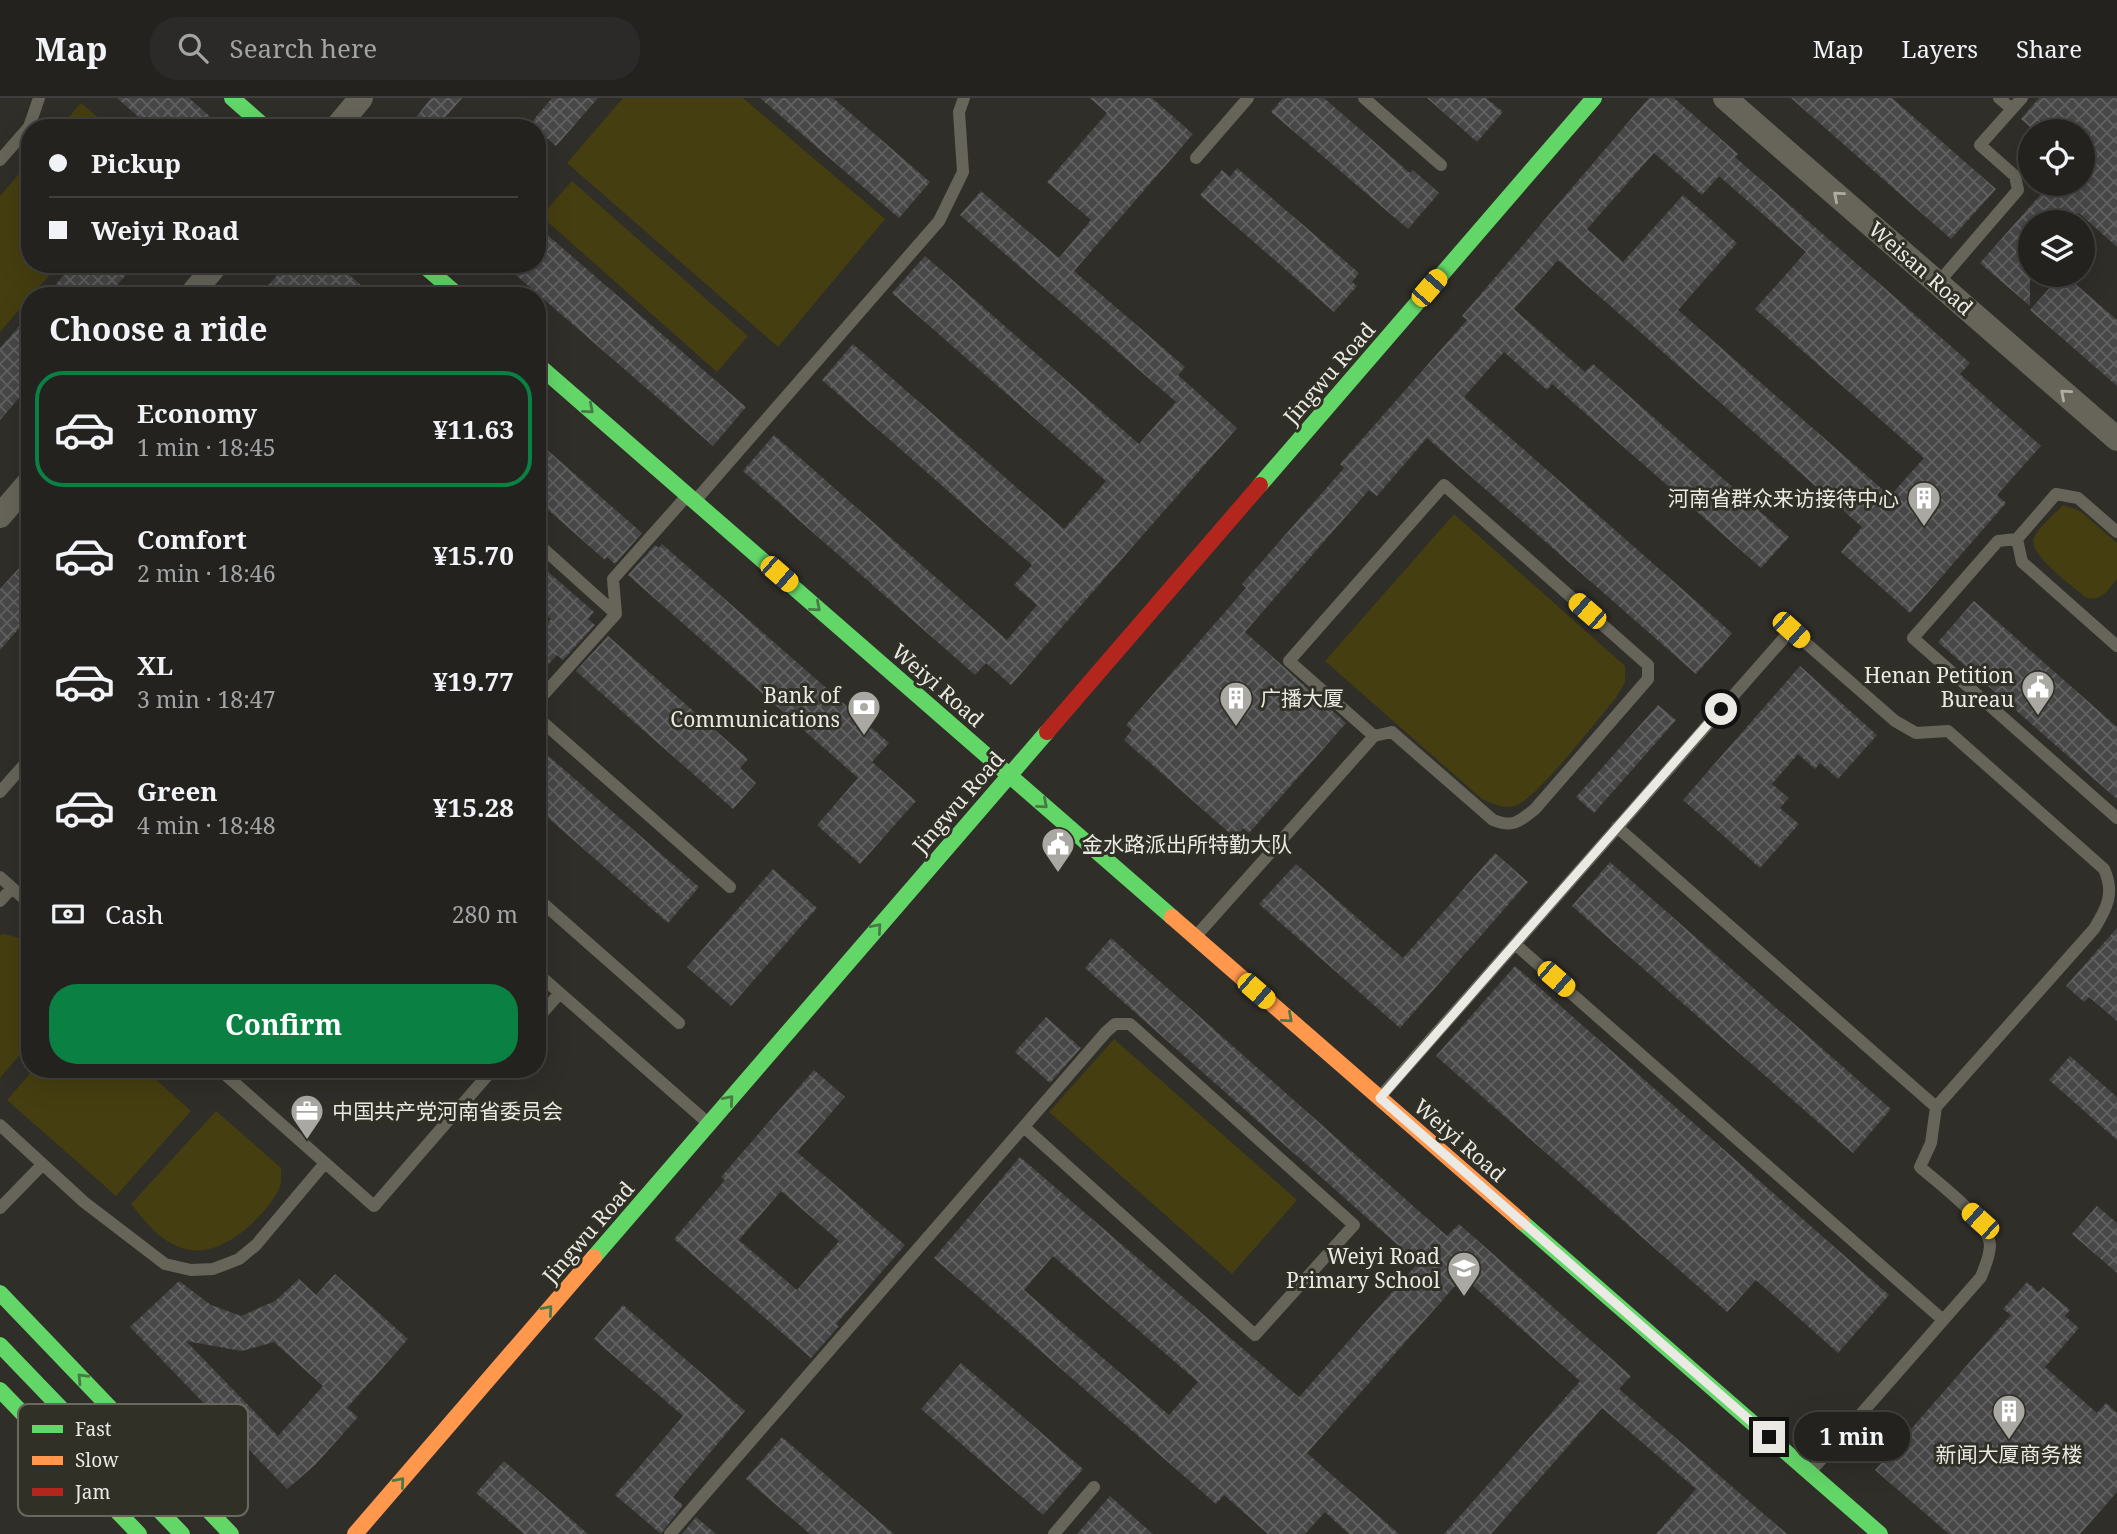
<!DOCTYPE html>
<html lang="en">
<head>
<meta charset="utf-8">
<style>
	:root { --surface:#23221f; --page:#2b2a28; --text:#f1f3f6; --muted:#a3a4a4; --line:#403f3d; --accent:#0b8043 }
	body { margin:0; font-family:"Noto Serif","Noto Sans SC",serif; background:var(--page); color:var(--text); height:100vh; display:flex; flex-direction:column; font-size:26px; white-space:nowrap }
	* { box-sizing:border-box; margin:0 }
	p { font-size:23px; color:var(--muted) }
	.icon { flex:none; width:38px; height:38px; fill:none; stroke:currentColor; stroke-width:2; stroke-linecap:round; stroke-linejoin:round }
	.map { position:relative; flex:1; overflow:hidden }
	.sheet { position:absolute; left:21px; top:189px; width:525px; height:791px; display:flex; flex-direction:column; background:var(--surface); border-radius:28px; box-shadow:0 7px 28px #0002,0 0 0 2px var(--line) }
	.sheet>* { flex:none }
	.hud { position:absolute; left:21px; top:21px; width:525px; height:154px; border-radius:28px; box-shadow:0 7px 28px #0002,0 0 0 2px var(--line); display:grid; align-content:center; height:154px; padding:0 28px; background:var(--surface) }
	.buttons { position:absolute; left:2018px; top:21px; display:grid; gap:14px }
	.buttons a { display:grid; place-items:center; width:77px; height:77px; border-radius:50%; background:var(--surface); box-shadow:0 7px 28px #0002,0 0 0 2px var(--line); font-size:35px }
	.end { position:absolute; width:32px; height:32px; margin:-16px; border:9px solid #eae9e3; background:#111; box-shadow:0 0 0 4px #111 }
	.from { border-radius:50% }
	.bubble { position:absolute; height:49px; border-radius:24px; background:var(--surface); box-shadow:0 7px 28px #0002,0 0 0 2px var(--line); font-size:23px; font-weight:700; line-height:49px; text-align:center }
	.car { position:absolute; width:21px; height:42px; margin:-21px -10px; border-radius:9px; box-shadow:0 0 5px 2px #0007; background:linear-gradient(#f5c518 24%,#345 0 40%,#f5c518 0 76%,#345 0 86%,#f5c518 0) }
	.hud b { display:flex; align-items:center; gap:24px; height:66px; font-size:26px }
	.hud b+b { border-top:2px solid var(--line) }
	.hud i { width:18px; height:18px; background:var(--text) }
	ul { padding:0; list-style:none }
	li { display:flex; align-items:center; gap:21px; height:116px; margin:0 14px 10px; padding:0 14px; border:4px solid transparent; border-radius:28px }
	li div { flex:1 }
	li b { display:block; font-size:26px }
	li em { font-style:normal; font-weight:700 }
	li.active { border-color:var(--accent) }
	li>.icon { width:63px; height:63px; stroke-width:1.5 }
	h2 { padding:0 28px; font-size:32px; line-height:84px }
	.pay { display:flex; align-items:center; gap:18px; height:77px; padding:0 28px; font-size:26px }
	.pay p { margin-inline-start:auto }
	.action { display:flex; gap:14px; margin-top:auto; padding:14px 28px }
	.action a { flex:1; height:80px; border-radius:28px; background:var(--accent); color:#fff; font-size:28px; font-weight:700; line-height:80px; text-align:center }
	header { display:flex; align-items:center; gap:42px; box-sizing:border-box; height:98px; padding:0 35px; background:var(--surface); border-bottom:2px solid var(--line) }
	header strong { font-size:33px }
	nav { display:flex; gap:38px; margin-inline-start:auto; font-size:24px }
	.search { width:490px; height:63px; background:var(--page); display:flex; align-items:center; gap:18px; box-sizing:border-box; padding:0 24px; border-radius:28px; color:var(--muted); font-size:26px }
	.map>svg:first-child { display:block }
</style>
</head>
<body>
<header>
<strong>Map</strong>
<div class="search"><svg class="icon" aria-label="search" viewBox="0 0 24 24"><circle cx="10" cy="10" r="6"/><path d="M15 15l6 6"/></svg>Search here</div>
<nav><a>Map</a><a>Layers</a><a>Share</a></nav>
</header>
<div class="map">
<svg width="2117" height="1436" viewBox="0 0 2117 1436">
	<defs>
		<pattern id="building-cross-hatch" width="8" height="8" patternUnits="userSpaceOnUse" patternTransform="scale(1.75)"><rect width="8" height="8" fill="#464746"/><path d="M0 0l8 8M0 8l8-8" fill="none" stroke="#616261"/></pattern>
	</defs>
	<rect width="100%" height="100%" fill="#2f2e29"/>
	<!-- green -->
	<path fill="#453e10" d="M 623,0 L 743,0 L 885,121 L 778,249 L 567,65 Z
		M 81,5 L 110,30 L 59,30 Z
		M 30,63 L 30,166 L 59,166 L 0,234 L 0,98 Z
		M 572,83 L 748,238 L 717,274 L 541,118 Z
		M 2063,407 L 2080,413 L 2117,445 L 2117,481 C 2108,492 2101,505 2085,499 C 2074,489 2027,456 2034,440 C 2039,428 2055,416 2063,407 Z
		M 1454,416 L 1625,568 L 1625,584 L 1616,600 C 1596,623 1542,694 1519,706 C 1506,713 1494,706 1482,701 L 1325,563 Z
		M 5,836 L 19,840 L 30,850 L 30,945 L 0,980 L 0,837 Z
		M 1114,941 L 1297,1102 L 1232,1176 L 1049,1014 Z
		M 34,971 L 144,971 L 191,1013 L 116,1098 L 7,1002 Z
		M 216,1013 L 281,1070 C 281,1077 282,1085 279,1091 C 265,1119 223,1158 190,1152 C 163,1147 147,1126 131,1106 Z"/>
	<!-- building -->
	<path fill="url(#building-cross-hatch)" fill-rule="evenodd" d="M 117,0 L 189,0 L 223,30 L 151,30 Z
		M 431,0 L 462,0 L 436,30 L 408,30 Z
		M 552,0 L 598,0 L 556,48 L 530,26 Z
		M 760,0 L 833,0 L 930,84 L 899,120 Z
		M 1090,0 L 1152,0 L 1193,36 L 1074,173 L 1185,269 L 1178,277 L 1237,330 L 1011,587 L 986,565 L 975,577 L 743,373 L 774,337 L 1007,542 L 1037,507 L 1014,487 L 1032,467 L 822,282 L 853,246 L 1064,431 L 1106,383 L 892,195 L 925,158 L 1139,346 L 1176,304 L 960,117 L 981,93 L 1059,160 L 1091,122 L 1047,84 L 1107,15 Z
		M 1283,0 L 1324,0 L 1410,75 L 1413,72 L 1439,95 L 1408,131 L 1271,14 Z
		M 1427,0 L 1486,0 L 1503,14 L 1477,44 Z
		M 1649,0 L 1674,0 L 1738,56 L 1735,59 L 1970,265 L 1960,276 L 2041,348 L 1997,397 L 2006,405 L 1910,515 L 1841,454 L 1862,429 L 1558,162 L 1514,211 L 1585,274 L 1593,266 L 1789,439 L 1761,470 L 1552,286 L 1547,292 L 1504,254 L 1464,299 L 1732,535 L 1696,576 L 1427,340 L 1377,398 L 1369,392 L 1245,534 L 1346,625 L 1249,735 L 1243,730 L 1235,740 L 1124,642 L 1132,632 L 1126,627 L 1246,490 L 1242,486 L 1344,370 L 1340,366 L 1467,222 L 1462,218 ZM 1654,55 L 1702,97 L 1719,78 L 1806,154 L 1755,211 L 1924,360 L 1890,398 L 1678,212 L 1737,145 L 1704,115 L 1683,97 L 1623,164 L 1587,131 Z
		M 1791,0 L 1892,0 L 1996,91 L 1951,141 Z
		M 2039,0 L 2117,0 L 2117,149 L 2079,115 L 2071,124 L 2030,124 L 2030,208 L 1980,165 L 2050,86 L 2082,86 L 2082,33 L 2035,33 L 2021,21 Z
		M 1237,70 L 1359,175 L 1352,184 L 1357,188 L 1334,214 L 1200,97 L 1222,72 L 1230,79 Z
		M 537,128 L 746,309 L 713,348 L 503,166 L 537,166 Z
		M 73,166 L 135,166 L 108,198 L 46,198 Z
		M 287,166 L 337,166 L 373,198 L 259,198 Z
		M 2061,177 L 2065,177 L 2117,222 L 2117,288 L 2030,212 Z
		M 30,216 L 30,287 L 0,322 L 0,250 Z
		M 537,343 L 642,435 L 615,466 L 607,459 L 605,462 L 537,402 Z
		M 662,446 L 889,645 L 872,664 L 916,703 L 860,766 L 817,727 L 858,680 L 628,477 L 655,447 L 659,450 Z
		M 30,458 L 30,518 L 0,552 L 0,491 Z
		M 537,464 L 594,514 L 588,521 L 595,527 L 563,562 L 557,557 L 537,579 L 537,536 L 551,521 L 537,509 Z
		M 1974,503 L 2117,629 L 2117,701 L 1938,544 Z
		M 608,538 L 748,661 L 740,670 L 756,685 L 733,711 L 576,573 Z
		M 1800,568 L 1877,637 L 1838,681 L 1820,665 L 1815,671 L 1798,656 L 1772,686 L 1789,700 L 1780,710 L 1799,726 L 1760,770 L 1683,702 Z
		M 1658,607 L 1676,622 L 1594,715 L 1576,699 Z
		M 537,648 L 699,789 L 668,825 L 537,710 Z
		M 1495,755 L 1528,784 L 1400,930 L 1259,806 L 1296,766 L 1403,860 Z
		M 1610,764 L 1891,1011 L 1853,1055 L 1572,808 Z
		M 773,771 L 817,810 L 731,908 L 687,869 Z
		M 2117,830 L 2117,923 L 2089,899 L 2084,904 L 2066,888 Z
		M 1111,840 L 1447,1138 L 1459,1126 L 1631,1278 L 1619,1291 L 1787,1436 L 1656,1436 L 1696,1391 L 1602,1310 L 1491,1436 L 1444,1436 L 1580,1283 L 1463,1179 L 1307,1355 L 1399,1436 L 1349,1436 L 1325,1414 L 1305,1436 L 1268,1436 L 1224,1397 L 1216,1406 L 934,1160 L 1020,1059 L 1299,1299 L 1418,1165 L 1085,870 ZM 1053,1158 L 1198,1284 L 1169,1317 L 1024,1192 Z
		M 1515,868 L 1889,1197 L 1838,1255 L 1756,1182 L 1727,1214 L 1436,958 Z
		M 1046,919 L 1081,950 L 1050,985 L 1015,954 Z
		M 2070,958 L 2117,999 L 2117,1042 L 2049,982 Z
		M 814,972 L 845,999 L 797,1054 L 905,1147 L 836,1226 L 839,1228 L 811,1260 L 674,1141 L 725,1082 L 721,1079 ZM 781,1093 L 839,1143 L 797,1192 L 739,1142 Z
		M 2097,1108 L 2117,1125 L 2117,1175 L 2072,1136 Z
		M 335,1176 L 408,1241 L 347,1310 L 358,1319 L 315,1367 L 287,1391 L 130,1229 L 179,1183 L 211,1207 L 241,1218 L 275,1203 L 299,1181 L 316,1197 ZM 186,1243 L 242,1253 L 274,1244 L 323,1288 L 278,1338 Z
		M 2027,1184 L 2038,1194 L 2043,1189 L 2070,1212 L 2065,1218 L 2079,1230 L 2045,1269 L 2097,1315 L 2106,1305 L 2117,1315 L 2117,1394 L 2080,1436 L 1949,1436 L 1875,1372 L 2011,1217 L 2003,1211 Z
		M 623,1207 L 745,1313 L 673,1399 L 683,1407 L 661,1436 L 615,1397 L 683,1318 L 594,1241 Z
		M 961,1265 L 1083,1371 L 1043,1417 L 921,1311 Z
		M 782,1339 L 894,1436 L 810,1436 L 746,1381 Z
		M 504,1363 L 588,1436 L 524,1436 L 476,1395 Z
		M 1110,1398 L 1153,1436 L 1077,1436 Z
		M 696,1419 L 716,1436 L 682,1436 Z"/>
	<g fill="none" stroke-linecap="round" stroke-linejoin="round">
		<!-- lane -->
		<path stroke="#676559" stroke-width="12" d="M 1364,0 L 1441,67
			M 1999,0 L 2012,11 L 2022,0
			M 1196,60 L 1248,0
			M 0,62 L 29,29 L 39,0
			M 1938,185 L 2018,92 L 2015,78 L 1980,47 L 2012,11
			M 695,403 L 939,123 L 963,74 L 959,14 L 964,0
			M 2117,434 L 2078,400 L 2056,396 L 2017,441 L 2022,464 L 2117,548
			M 2017,441 L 1998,443 L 1913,540 L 2117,720
			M 537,445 L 616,516
			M 537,604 L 616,516 L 613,481 L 685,400
			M 537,619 L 730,789
			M 0,694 L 30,660
			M 1617,729 L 1936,1009
			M 0,779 L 30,806
			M 537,800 L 679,925
			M 0,803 L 12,790
			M 1197,837 L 1374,638 L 1392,634 L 1493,722 C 1513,730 1519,724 1535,711 L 1648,581 L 1648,567 L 1444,387 L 1289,563 L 1374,638
			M 1515,846 L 1791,532 L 1895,623 L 1916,635 L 1948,633 L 2104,771 C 2115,795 2107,810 2094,831 L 1936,1009 L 1931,1045 L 1920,1069 C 1939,1086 1988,1121 1990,1147 C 1990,1158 1985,1168 1981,1179 L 1811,1373
			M 537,875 L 708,1025
			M 537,921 L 560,895
			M 219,971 L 374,1108 L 493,971
			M 1380,999 L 1515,846 L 1943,1222
			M 0,1027 L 84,1104 L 165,1166 L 191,1172 L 213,1171 L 239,1161 L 256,1147 L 325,1065
			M 0,1110 L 42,1067
			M 670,1436 L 1106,934 L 1115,926 L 1130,926 L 1354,1127 L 1255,1237 L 1024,1029
			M 1054,1436 L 1094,1389"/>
		<!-- street -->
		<path stroke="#676559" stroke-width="24" d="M 1725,0 L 2117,341
			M 336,30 L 361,0
			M 190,198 L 217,166
			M 0,418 L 30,383"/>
		<!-- fast -->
		<path stroke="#63d668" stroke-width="16" d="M 232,0 L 266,30
			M 422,166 L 459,198
			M 537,266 L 1172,819
			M 1260,387 L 1594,0
			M 1522,1124 L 1880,1436
			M 594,1159 L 1047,634
			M 0,1195 L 231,1436
			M 0,1247 L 182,1436
			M 0,1292 L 139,1436"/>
		<!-- slow -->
		<path stroke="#ff974d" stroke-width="16" d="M 1172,819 L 1522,1124
			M 355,1436 L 594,1159"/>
		<!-- jam -->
		<path stroke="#b3261e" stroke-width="16" d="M 1047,634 L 1260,387"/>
	</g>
	<!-- one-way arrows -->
	<defs><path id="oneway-chevron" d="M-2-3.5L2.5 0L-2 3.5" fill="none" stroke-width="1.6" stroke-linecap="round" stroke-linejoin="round" transform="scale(1.75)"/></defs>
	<g stroke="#afaea5">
		<use href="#oneway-chevron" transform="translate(1838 98) rotate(-139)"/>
		<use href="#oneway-chevron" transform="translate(2065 296) rotate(-139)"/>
	</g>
	<g stroke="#487b44">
		<use href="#oneway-chevron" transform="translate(589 311) rotate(41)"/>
		<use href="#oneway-chevron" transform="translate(816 509) rotate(41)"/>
		<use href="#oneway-chevron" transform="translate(1043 706) rotate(41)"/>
		<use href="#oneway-chevron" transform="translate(877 830) rotate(-49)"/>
		<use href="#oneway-chevron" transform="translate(1288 920) rotate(41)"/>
		<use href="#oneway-chevron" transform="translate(729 1002) rotate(-49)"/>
		<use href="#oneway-chevron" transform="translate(548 1212) rotate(-49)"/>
		<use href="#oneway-chevron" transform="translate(82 1280) rotate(-134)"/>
		<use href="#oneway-chevron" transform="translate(400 1384) rotate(-49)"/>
	</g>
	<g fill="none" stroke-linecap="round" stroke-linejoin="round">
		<!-- route -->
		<path stroke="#eae9e3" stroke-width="9" d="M 1721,611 L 1380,1000 L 1769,1339"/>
	</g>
	<!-- icons -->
	<defs>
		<symbol id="building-pin" viewBox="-11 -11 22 30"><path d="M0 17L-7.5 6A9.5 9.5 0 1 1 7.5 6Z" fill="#a9a8a2" stroke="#313027"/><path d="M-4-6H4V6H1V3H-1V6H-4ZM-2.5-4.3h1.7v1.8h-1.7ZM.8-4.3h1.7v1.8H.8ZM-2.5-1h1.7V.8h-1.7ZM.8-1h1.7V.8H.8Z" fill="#fff"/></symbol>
		<symbol id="civic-pin" viewBox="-11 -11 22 30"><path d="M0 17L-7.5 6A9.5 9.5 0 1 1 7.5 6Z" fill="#a9a8a2" stroke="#313027"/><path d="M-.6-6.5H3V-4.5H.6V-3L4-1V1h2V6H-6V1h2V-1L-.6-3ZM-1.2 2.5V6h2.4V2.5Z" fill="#fff"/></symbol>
		<symbol id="bank-pin" viewBox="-11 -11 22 30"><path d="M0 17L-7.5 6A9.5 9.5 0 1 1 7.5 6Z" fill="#a9a8a2" stroke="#313027"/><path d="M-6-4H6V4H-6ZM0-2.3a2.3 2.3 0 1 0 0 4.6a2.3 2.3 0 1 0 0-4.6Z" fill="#fff"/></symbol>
		<symbol id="office-pin" viewBox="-11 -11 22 30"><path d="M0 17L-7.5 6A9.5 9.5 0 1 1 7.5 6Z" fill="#a9a8a2" stroke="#313027"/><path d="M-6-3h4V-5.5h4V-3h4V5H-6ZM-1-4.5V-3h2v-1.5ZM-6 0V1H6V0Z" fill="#fff"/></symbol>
		<symbol id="school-pin" viewBox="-11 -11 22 30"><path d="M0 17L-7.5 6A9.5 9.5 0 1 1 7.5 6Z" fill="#a9a8a2" stroke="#313027"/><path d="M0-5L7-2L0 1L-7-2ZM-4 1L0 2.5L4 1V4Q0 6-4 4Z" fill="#fff"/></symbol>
	</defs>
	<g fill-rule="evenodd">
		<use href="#building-pin" x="1905" y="381" width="38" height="52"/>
		<use href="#civic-pin" x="2019" y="570" width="38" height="52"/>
		<use href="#building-pin" x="1217" y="581" width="38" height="52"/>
		<use href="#bank-pin" x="845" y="590" width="38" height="52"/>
		<use href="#civic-pin" x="1039" y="727" width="38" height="52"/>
		<use href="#office-pin" x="288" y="994" width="38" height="52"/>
		<use href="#school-pin" x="1445" y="1151" width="38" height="52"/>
		<use href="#building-pin" x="1990" y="1294" width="38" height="52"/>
	</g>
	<g text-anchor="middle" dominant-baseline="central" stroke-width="6" stroke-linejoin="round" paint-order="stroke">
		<!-- street labels -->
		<g font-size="21" fill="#eae9e3" stroke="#313027">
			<text transform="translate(1921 170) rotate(41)">Weisan Road</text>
			<text transform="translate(1329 275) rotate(-49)">Jingwu Road</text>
			<text transform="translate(938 587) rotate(41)">Weiyi Road</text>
			<text transform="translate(958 704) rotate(-49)">Jingwu Road</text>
			<text transform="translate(1460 1042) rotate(41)">Weiyi Road</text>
			<text transform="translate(588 1134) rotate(-49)">Jingwu Road</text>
		</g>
		<!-- poi labels -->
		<g font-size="21" fill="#eae9e3" stroke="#313027" text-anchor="end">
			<text x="1899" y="400">河南省群众来访接待中心</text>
			<text x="2014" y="577">Henan Petition<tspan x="2014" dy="24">Bureau</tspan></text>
			<text x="840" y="597">Bank of<tspan x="840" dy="24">Communications</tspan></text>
			<text x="1260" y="600" text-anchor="start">广播大厦</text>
			<text x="1082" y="746" text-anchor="start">金水路派出所特勤大队</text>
			<text x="332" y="1013" text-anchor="start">中国共产党河南省委员会</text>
			<text x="1440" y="1158">Weiyi Road<tspan x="1440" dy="24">Primary School</tspan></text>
			<text x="2009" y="1356" text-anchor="middle">新闻大厦商务楼</text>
		</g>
	</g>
	<!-- legend -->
	<rect x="18" y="1306" width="230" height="112" rx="10" fill="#313027" stroke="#68685f" stroke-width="2"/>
	<rect x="32" y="1327" width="31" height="8" fill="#63d668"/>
	<rect x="32" y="1358" width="31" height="9" fill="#ff974d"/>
	<rect x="32" y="1390" width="31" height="8" fill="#b3261e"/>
	<g font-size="19" fill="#eae9e3">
		<text x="75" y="1338">Fast</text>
		<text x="75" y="1369">Slow</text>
		<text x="75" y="1401">Jam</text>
	</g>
</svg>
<div class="buttons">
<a><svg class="icon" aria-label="locate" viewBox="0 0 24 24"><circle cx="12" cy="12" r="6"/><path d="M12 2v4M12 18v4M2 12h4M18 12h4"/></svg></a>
<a><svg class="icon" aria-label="layers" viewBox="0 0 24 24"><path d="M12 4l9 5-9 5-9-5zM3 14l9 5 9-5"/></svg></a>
</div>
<i class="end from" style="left:1721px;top:611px"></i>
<i class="end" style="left:1769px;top:1339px"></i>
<div class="bubble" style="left:1794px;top:1314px;width:116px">1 min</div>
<i class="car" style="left:1429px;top:190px;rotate:41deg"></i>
<i class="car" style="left:779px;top:476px;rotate:131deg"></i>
<i class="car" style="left:1587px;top:513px;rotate:311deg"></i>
<i class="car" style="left:1791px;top:532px;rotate:132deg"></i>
<i class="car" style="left:1556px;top:881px;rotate:131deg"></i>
<i class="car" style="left:1256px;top:893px;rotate:131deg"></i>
<i class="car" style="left:1980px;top:1123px;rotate:312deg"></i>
<div class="hud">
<b><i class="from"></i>Pickup</b>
<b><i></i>Weiyi Road</b>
</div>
<section class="sheet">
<h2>Choose a ride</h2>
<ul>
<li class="active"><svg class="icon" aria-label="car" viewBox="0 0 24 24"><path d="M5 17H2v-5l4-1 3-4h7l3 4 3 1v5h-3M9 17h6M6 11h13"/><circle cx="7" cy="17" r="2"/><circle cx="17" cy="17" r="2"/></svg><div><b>Economy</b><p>1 min · 18:45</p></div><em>¥11.63</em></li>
<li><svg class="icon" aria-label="car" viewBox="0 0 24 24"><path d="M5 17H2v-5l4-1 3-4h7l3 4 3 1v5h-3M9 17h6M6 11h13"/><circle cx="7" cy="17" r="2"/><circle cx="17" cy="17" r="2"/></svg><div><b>Comfort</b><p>2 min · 18:46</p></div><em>¥15.70</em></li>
<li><svg class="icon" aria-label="car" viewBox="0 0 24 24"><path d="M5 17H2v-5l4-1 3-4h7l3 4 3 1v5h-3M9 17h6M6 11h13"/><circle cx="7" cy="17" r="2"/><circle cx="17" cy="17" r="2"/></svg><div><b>XL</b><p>3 min · 18:47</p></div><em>¥19.77</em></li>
<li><svg class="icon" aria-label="car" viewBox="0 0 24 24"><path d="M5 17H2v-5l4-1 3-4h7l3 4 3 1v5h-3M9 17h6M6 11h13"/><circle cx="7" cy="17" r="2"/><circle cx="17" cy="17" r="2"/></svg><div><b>Green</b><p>4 min · 18:48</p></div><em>¥15.28</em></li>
</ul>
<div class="pay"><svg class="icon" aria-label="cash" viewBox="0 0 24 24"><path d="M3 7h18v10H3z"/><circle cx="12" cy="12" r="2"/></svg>Cash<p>280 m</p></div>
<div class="action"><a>Confirm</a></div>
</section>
</div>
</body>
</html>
